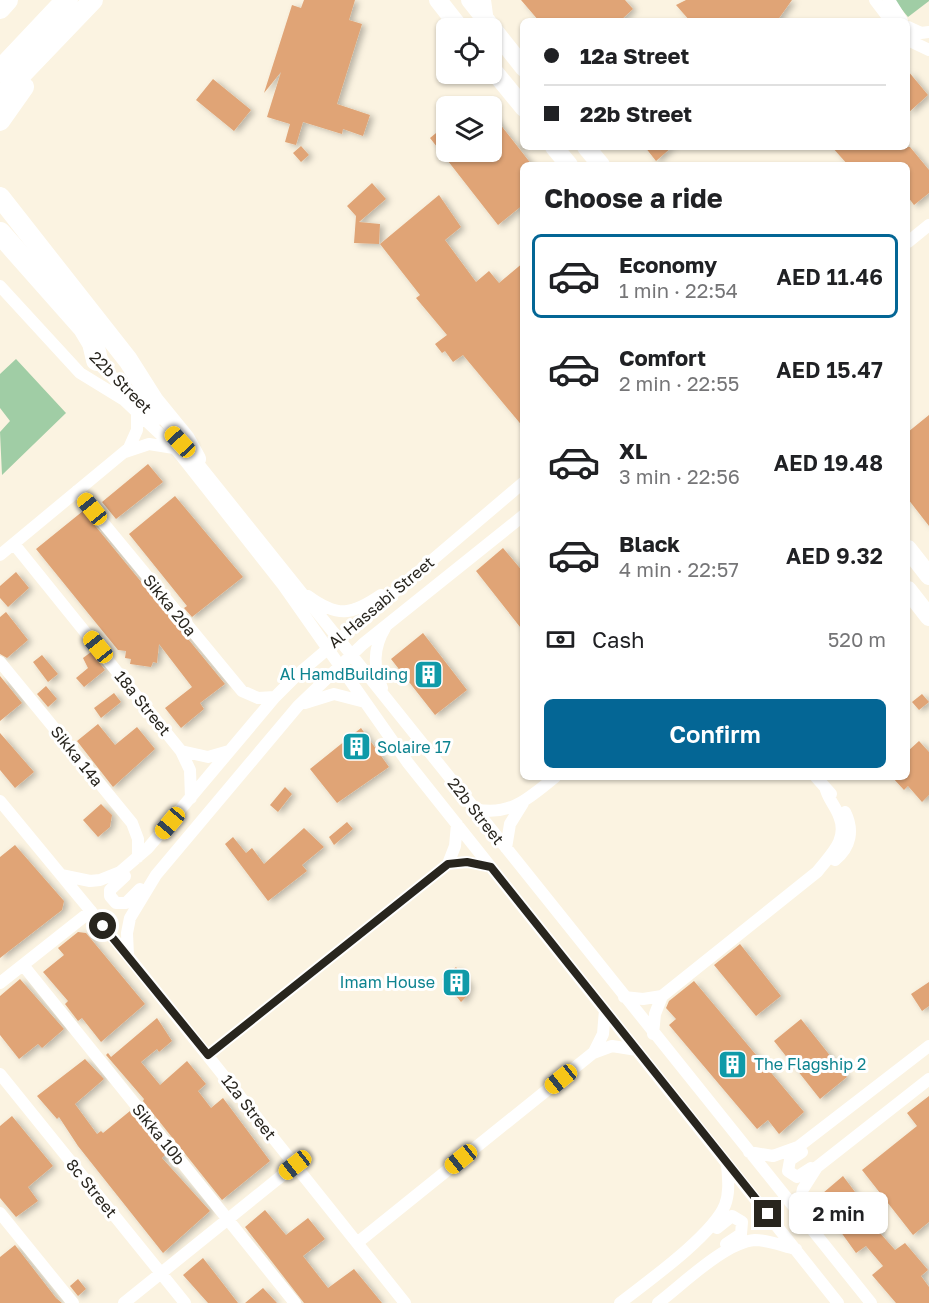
<!DOCTYPE html>
<html lang="en">
<head>
<meta charset="utf-8">
<style>
	:root { --surface:#fff; --page:#f2f2f2; --text:#202124; --muted:#757577; --line:#e0e0e0; --accent:#046695 }
	body { margin:0; font-family:"Golos Text",sans-serif; background:var(--page); color:var(--text); height:100vh; display:flex; flex-direction:column; font-size:22px; white-space:nowrap }
	* { box-sizing:border-box; margin:0 }
	p { font-size:20px; color:var(--muted) }
	.icon { flex:none; width:33px; height:33px; fill:none; stroke:currentColor; stroke-width:2; stroke-linecap:round; stroke-linejoin:round }
	.map { position:relative; flex:1; overflow:hidden }
	.side { position:absolute; left:520px; top:162px; width:390px; height:618px; display:flex; flex-direction:column; background:var(--surface); border-radius:9px; box-shadow:0 2px 4px #0004 }
	.side>* { flex:none }
	.guide { position:absolute; left:520px; top:18px; width:390px; height:132px; border-radius:9px; box-shadow:0 2px 4px #0004; display:grid; align-content:center; height:132px; padding:0 24px; background:var(--surface) }
	.buttons { position:absolute; left:436px; top:18px; display:grid; gap:12px }
	.buttons a { display:grid; place-items:center; width:66px; height:66px; border-radius:9px; background:var(--surface); box-shadow:0 2px 4px #0004; font-size:30px }
	.end { position:absolute; width:27px; height:27px; margin:-14px; border:8px solid #28251e; background:#fff; box-shadow:0 0 0 3px #fff }
	.from { border-radius:50% }
	.bubble { position:absolute; height:42px; border-radius:9px; background:var(--surface); box-shadow:0 2px 4px #0004; font-size:20px; font-weight:600; line-height:42px; text-align:center }
	.car { position:absolute; width:18px; height:36px; margin:-18px -9px; border-radius:8px; box-shadow:0 0 4px 2px #0007; background:linear-gradient(#f5c518 24%,#345 0 40%,#f5c518 0 76%,#345 0 86%,#f5c518 0) }
	.guide b { display:flex; align-items:center; gap:21px; height:57px; font-size:22px }
	.guide b+b { border-top:2px solid var(--line) }
	.guide i { width:15px; height:15px; background:var(--text) }
	ul { padding:0; list-style:none }
	li { display:flex; align-items:center; gap:18px; height:84px; margin:0 12px 9px; padding:0 12px; border:3px solid transparent; border-radius:9px }
	li div { flex:1 }
	li b { display:block; font-size:22px }
	li em { font-style:normal; font-weight:600 }
	li.on { border-color:var(--accent) }
	li>.icon { width:54px; height:54px; stroke-width:1.5 }
	h2 { padding:0 24px; font-size:27px; line-height:72px }
	.pay { display:flex; align-items:center; gap:15px; height:66px; padding:0 24px; font-size:22px }
	.pay p { margin-inline-start:auto }
	.action { display:flex; gap:12px; margin-top:auto; padding:12px 24px }
	.action a { flex:1; height:69px; border-radius:9px; background:var(--accent); color:#fff; font-size:24px; font-weight:600; line-height:69px; text-align:center }
	.map>svg:first-child { display:block }
</style>
</head>
<body>
<div class="map">
<svg width="929" height="1303" viewBox="0 0 929 1303">
	<defs>
		<filter id="shadow"><feDropShadow dx="4" dy="2" stdDeviation="3" flood-color="#0004"/></filter>
	</defs>
	<rect width="100%" height="100%" fill="#fbf3e1"/>
	<!-- garden -->
	<path fill="#a0cda5" d="M 894,0 L 929,0 L 929,1 L 908,17 Z
		M 16,359 L 66,413 L 2,475 L 0,432 L 10,421 L 0,408 L 0,374 Z"/>
	<!-- building -->
	<path fill="#e0a476" filter="url(#shadow)" d="M 304,0 L 355,0 L 349,20 L 362,24 L 337,104 L 370,115 L 363,136 L 343,129 L 342,134 L 303,122 L 296,145 L 285,142 L 290,124 L 267,117 L 281,72 L 264,93 L 292,5 L 301,8 Z
		M 521,0 L 625,0 L 633,9 L 620,21 L 539,21 Z
		M 686,0 L 792,0 L 777,21 L 690,21 L 676,5 Z
		M 908,71 L 928,95 L 908,113 Z
		M 213,79 L 251,110 L 234,131 L 196,100 Z
		M 492,114 L 532,165 L 524,165 L 524,204 L 498,225 L 430,138 L 447,124 L 447,152 L 492,152 Z
		M 301,146 L 309,155 L 301,162 L 293,153 Z
		M 645,147 L 672,147 L 656,161 Z
		M 832,147 L 910,147 L 929,170 L 929,193 L 914,205 L 908,197 L 908,165 L 848,165 Z
		M 372,183 L 386,199 L 359,222 L 380,224 L 379,244 L 354,243 L 356,216 L 347,206 Z
		M 439,195 L 461,227 L 445,240 L 476,282 L 489,271 L 499,283 L 524,262 L 524,428 L 463,355 L 453,362 L 445,351 L 442,353 L 435,344 L 447,335 L 416,298 L 420,295 L 380,244 Z
		M 929,415 L 929,526 L 908,499 L 908,432 Z
		M 148,464 L 163,482 L 116,519 L 102,502 Z
		M 175,496 L 243,577 L 192,617 L 184,608 L 187,606 L 129,534 Z
		M 83,511 L 225,684 L 200,703 L 204,709 L 181,728 L 165,708 L 192,687 L 159,644 L 157,663 L 153,662 L 151,667 L 130,664 L 131,659 L 125,658 L 126,651 L 118,650 L 36,549 Z
		M 503,548 L 524,573 L 524,632 L 476,571 Z
		M 16,572 L 29,588 L 8,607 L 0,598 L 0,586 Z
		M 6,612 L 28,640 L 7,658 L 0,654 L 0,617 Z
		M 423,633 L 467,690 L 435,715 L 391,659 Z
		M 91,652 L 105,670 L 84,687 L 76,678 L 88,668 L 83,658 Z
		M 42,655 L 58,674 L 48,682 L 33,662 Z
		M 0,676 L 22,703 L 0,721 Z
		M 46,686 L 57,699 L 48,707 L 37,694 Z
		M 114,693 L 121,702 L 101,718 L 94,708 Z
		M 922,694 L 929,702 L 919,710 L 912,702 Z
		M 98,724 L 115,745 L 137,727 L 155,749 L 113,787 L 77,741 Z
		M 361,728 L 389,767 L 337,803 L 310,769 Z
		M 0,733 L 34,772 L 15,788 L 0,770 Z
		M 919,741 L 929,752 L 929,795 L 922,802 L 908,786 L 904,790 L 892,777 L 908,777 L 908,751 Z
		M 285,787 L 292,794 L 278,812 L 270,805 Z
		M 101,804 L 112,815 L 110,827 L 98,837 L 83,820 Z
		M 347,822 L 353,829 L 334,845 L 329,837 Z
		M 304,828 L 324,847 L 302,865 L 307,871 L 268,901 L 225,844 L 233,837 L 246,853 L 252,848 L 264,864 Z
		M 15,845 L 64,901 L 62,910 L 0,958 L 0,857 Z
		M 78,932 L 86,933 L 145,1004 L 101,1042 L 82,1018 L 78,1021 L 65,1004 L 68,1001 L 43,972 L 64,955 L 58,948 Z
		M 740,944 L 781,996 L 756,1016 L 714,965 Z
		M 456,967 L 470,985 L 466,997 L 461,1002 L 442,979 Z
		M 20,979 L 64,1029 L 42,1048 L 38,1044 L 19,1059 L 0,1035 L 0,996 Z
		M 694,981 L 804,1112 L 779,1134 L 768,1120 L 757,1129 L 669,1025 L 676,1019 L 666,1008 L 669,1001 Z
		M 929,982 L 929,1006 L 922,1011 L 911,994 Z
		M 157,1018 L 172,1041 L 159,1052 L 157,1049 L 141,1062 L 160,1085 L 187,1061 L 206,1084 L 198,1091 L 211,1108 L 223,1098 L 270,1161 L 222,1200 L 143,1101 L 144,1099 L 106,1055 L 108,1053 L 111,1057 Z
		M 801,1019 L 847,1077 L 820,1099 L 774,1041 Z
		M 85,1059 L 104,1079 L 75,1104 L 97,1134 L 101,1131 L 103,1133 L 130,1111 L 165,1155 L 162,1158 L 210,1211 L 163,1253 L 78,1146 L 59,1117 L 57,1119 L 37,1096 Z
		M 929,1096 L 929,1222 L 913,1235 L 862,1170 L 917,1126 L 907,1113 Z
		M 12,1116 L 53,1166 L 28,1187 L 38,1201 L 16,1217 L 0,1198 L 0,1126 Z
		M 843,1176 L 855,1192 L 849,1198 L 895,1250 L 905,1243 L 928,1270 L 921,1276 L 929,1287 L 929,1303 L 896,1303 L 872,1275 L 883,1266 L 866,1246 L 856,1253 L 825,1210 L 831,1202 L 823,1193 Z
		M 265,1210 L 286,1235 L 308,1218 L 325,1239 L 303,1256 L 328,1288 L 354,1269 L 382,1303 L 304,1303 L 245,1227 Z
		M 15,1245 L 56,1298 L 62,1303 L 0,1303 L 0,1257 Z
		M 203,1258 L 238,1303 L 208,1303 L 183,1275 Z
		M 78,1279 L 86,1289 L 78,1296 L 70,1286 Z
		M 263,1288 L 277,1303 L 245,1303 Z"/>
	<g fill="none" stroke-linecap="round" stroke-linejoin="round">
		<!-- minor -->
		<path stroke="#fff" stroke-width="12" d="M 485,0 L 488,22
			M 875,0 L 891,21
			M 889,0 L 902,21
			M 908,27 L 921,33 L 929,32
			M 908,40 L 929,50
			M 908,242 L 929,225
			M 0,286 L 80,373 L 124,400 L 175,448 L 283,585 L 408,763 L 838,1303
			M 95,358 L 119,384 L 158,419
			M 125,452 L 149,444 L 174,448
			M 192,456 L 871,1303
			M 77,491 L 242,691 L 258,698 L 275,697
			M 14,544 L 181,751 L 190,770 L 191,798
			M 0,555 L 129,448 L 137,430 L 137,411
			M 308,596 C 338,618 352,615 381,595
			M 0,662 L 132,823 L 138,839 L 138,857
			M 382,688 C 373,667 373,648 385,628
			M 305,703 L 334,694 L 365,702
			M 181,751 L 208,757 L 229,751
			M 816,777 L 831,794
			M 0,801 L 128,956 L 405,1303
			M 475,809 C 510,817 529,798 555,777
			M 506,848 L 510,824 L 523,803
			M 835,860 C 851,847 854,830 845,812
			M 448,864 L 467,862 L 491,867
			M 61,875 L 90,881 L 100,880 L 120,872 L 148,848 L 275,697 L 297,675 L 524,482
			M 125,876 L 110,890 L 110,896 L 116,903 L 126,903 L 140,889
			M 128,956 L 127,933 L 130,918 L 156,875 L 298,706 L 363,644 L 524,515
			M 23,965 L 295,1303
			M 0,983 L 91,911
			M 624,997 L 643,999 L 662,996 L 817,872 C 830,855 849,840 839,816 C 836,807 829,800 826,790
			M 653,1034 L 655,1014 L 662,996
			M 594,1052 L 603,1034 L 605,1010
			M 208,1055 L 448,864 L 455,846 L 457,824
			M 0,1074 L 185,1303
			M 749,1152 L 773,1156 L 798,1147 L 929,1046
			M 802,1152 L 790,1160 L 788,1171 L 797,1177 L 811,1168
			M 0,1213 L 73,1303
			M 798,1214 L 803,1189 L 817,1167 L 929,1079
			M 717,1228 L 732,1216 L 742,1222 L 741,1234 L 726,1244
			M 357,1243 L 593,1053 L 612,1046 L 637,1050
			M 124,1303 L 295,1165
			M 620,1303 C 647,1282 713,1235 725,1205 C 730,1192 728,1178 727,1164
			M 658,1303 C 682,1285 725,1242 755,1240 C 768,1240 783,1246 796,1249"/>
		<!-- secondary -->
		<path stroke="#fff" stroke-width="18" d="M 438,0 L 460,28
			M 470,0 L 524,68
			M 492,69 L 524,108
			M 554,147 L 569,165
			M 586,147 L 601,165
			M 908,549 L 929,576
			M 908,590 L 929,617"/>
		<!-- primary -->
		<path stroke="#fff" stroke-width="20" d="M 0,9 L 8,0
			M 0,97 L 93,0
			M 0,121 L 24,87
			M 0,197 L 128,360 L 154,401 L 185,439 L 196,459"/>
		<!-- motorway -->
		<path stroke="#fff" stroke-width="22" d="M 0,71 L 67,0
			M 0,233 L 84,328 L 93,343 L 97,360"/>
	</g>
	<g fill="none" stroke-linecap="round" stroke-linejoin="round">
		<!-- route -->
		<path stroke="#28251e" stroke-width="8" d="M 103,926 L 208,1055 L 448,864 L 467,862 L 491,867 L 768,1214"/>
	</g>
	<!-- icons -->
	<defs>
		<symbol id="building-square" viewBox="-11 -11 22 22"><rect x="-9" y="-9" width="18" height="18" rx="4" fill="#0f9aa8" stroke="#fff"/><path d="M-4-6H4V6H1V3H-1V6H-4ZM-2.5-4.3h1.7v1.8h-1.7ZM.8-4.3h1.7v1.8H.8ZM-2.5-1h1.7V.8h-1.7ZM.8-1h1.7V.8H.8Z" fill="#fff"/></symbol>
	</defs>
	<g fill-rule="evenodd">
		<use href="#building-square" x="412" y="658" width="33" height="33"/>
		<use href="#building-square" x="340" y="730" width="33" height="33"/>
		<use href="#building-square" x="440" y="966" width="33" height="33"/>
		<use href="#building-square" x="716" y="1048" width="33" height="33"/>
	</g>
	<g text-anchor="middle" dominant-baseline="central" stroke-width="6" stroke-linejoin="round" paint-order="stroke">
		<!-- street labels -->
		<g font-size="16" fill="#28251e" stroke="#fff">
			<text transform="translate(121 382) rotate(45)">22b Street</text>
			<text transform="translate(381 602) rotate(-40)">Al Hassabi Street</text>
			<text transform="translate(170 605) rotate(51)">Sikka 20a</text>
			<text transform="translate(143 703) rotate(51)">18a Street</text>
			<text transform="translate(77 756) rotate(51)">Sikka 14a</text>
			<text transform="translate(476 811) rotate(52)">22b Street</text>
			<text transform="translate(249 1107) rotate(52)">12a Street</text>
			<text transform="translate(159 1134) rotate(51)">Sikka 10b</text>
			<text transform="translate(92 1188) rotate(51)">8c Street</text>
		</g>
		<!-- culture labels -->
		<g font-size="16" fill="#0d838f" stroke="#fff" text-anchor="end">
			<text x="408" y="674">Al HamdBuilding</text>
			<text x="377" y="747" text-anchor="start">Solaire 17</text>
			<text x="435" y="982">Imam House</text>
			<text x="754" y="1064" text-anchor="start">The Flagship 2</text>
		</g>
	</g>
</svg>
<div class="buttons">
<a><svg class="icon" aria-label="locate" viewBox="0 0 24 24"><circle cx="12" cy="12" r="6"/><path d="M12 2v4M12 18v4M2 12h4M18 12h4"/></svg></a>
<a><svg class="icon" aria-label="layers" viewBox="0 0 24 24"><path d="M12 4l9 5-9 5-9-5zM3 14l9 5 9-5"/></svg></a>
</div>
<i class="end from" style="left:103px;top:926px"></i>
<i class="end" style="left:768px;top:1214px"></i>
<div class="bubble" style="left:789px;top:1192px;width:99px">2 min</div>
<i class="car" style="left:180px;top:442px;rotate:317deg"></i>
<i class="car" style="left:92px;top:509px;rotate:321deg"></i>
<i class="car" style="left:98px;top:647px;rotate:321deg"></i>
<i class="car" style="left:170px;top:823px;rotate:220deg"></i>
<i class="car" style="left:561px;top:1079px;rotate:231deg"></i>
<i class="car" style="left:461px;top:1159px;rotate:231deg"></i>
<i class="car" style="left:295px;top:1165px;rotate:232deg"></i>
<div class="guide">
<b><i class="from"></i>12a Street</b>
<b><i></i>22b Street</b>
</div>
<section class="side">
<h2>Choose a ride</h2>
<ul>
<li class="on"><svg class="icon" aria-label="car" viewBox="0 0 24 24"><path d="M5 17H2v-5l4-1 3-4h7l3 4 3 1v5h-3M9 17h6M6 11h13"/><circle cx="7" cy="17" r="2"/><circle cx="17" cy="17" r="2"/></svg><div><b>Economy</b><p>1 min · 22:54</p></div><em>AED 11.46</em></li>
<li><svg class="icon" aria-label="car" viewBox="0 0 24 24"><path d="M5 17H2v-5l4-1 3-4h7l3 4 3 1v5h-3M9 17h6M6 11h13"/><circle cx="7" cy="17" r="2"/><circle cx="17" cy="17" r="2"/></svg><div><b>Comfort</b><p>2 min · 22:55</p></div><em>AED 15.47</em></li>
<li><svg class="icon" aria-label="car" viewBox="0 0 24 24"><path d="M5 17H2v-5l4-1 3-4h7l3 4 3 1v5h-3M9 17h6M6 11h13"/><circle cx="7" cy="17" r="2"/><circle cx="17" cy="17" r="2"/></svg><div><b>XL</b><p>3 min · 22:56</p></div><em>AED 19.48</em></li>
<li><svg class="icon" aria-label="car" viewBox="0 0 24 24"><path d="M5 17H2v-5l4-1 3-4h7l3 4 3 1v5h-3M9 17h6M6 11h13"/><circle cx="7" cy="17" r="2"/><circle cx="17" cy="17" r="2"/></svg><div><b>Black</b><p>4 min · 22:57</p></div><em>AED 9.32</em></li>
</ul>
<div class="pay"><svg class="icon" aria-label="cash" viewBox="0 0 24 24"><path d="M3 7h18v10H3z"/><circle cx="12" cy="12" r="2"/></svg>Cash<p>520 m</p></div>
<div class="action"><a>Confirm</a></div>
</section>
</div>
</body>
</html>
